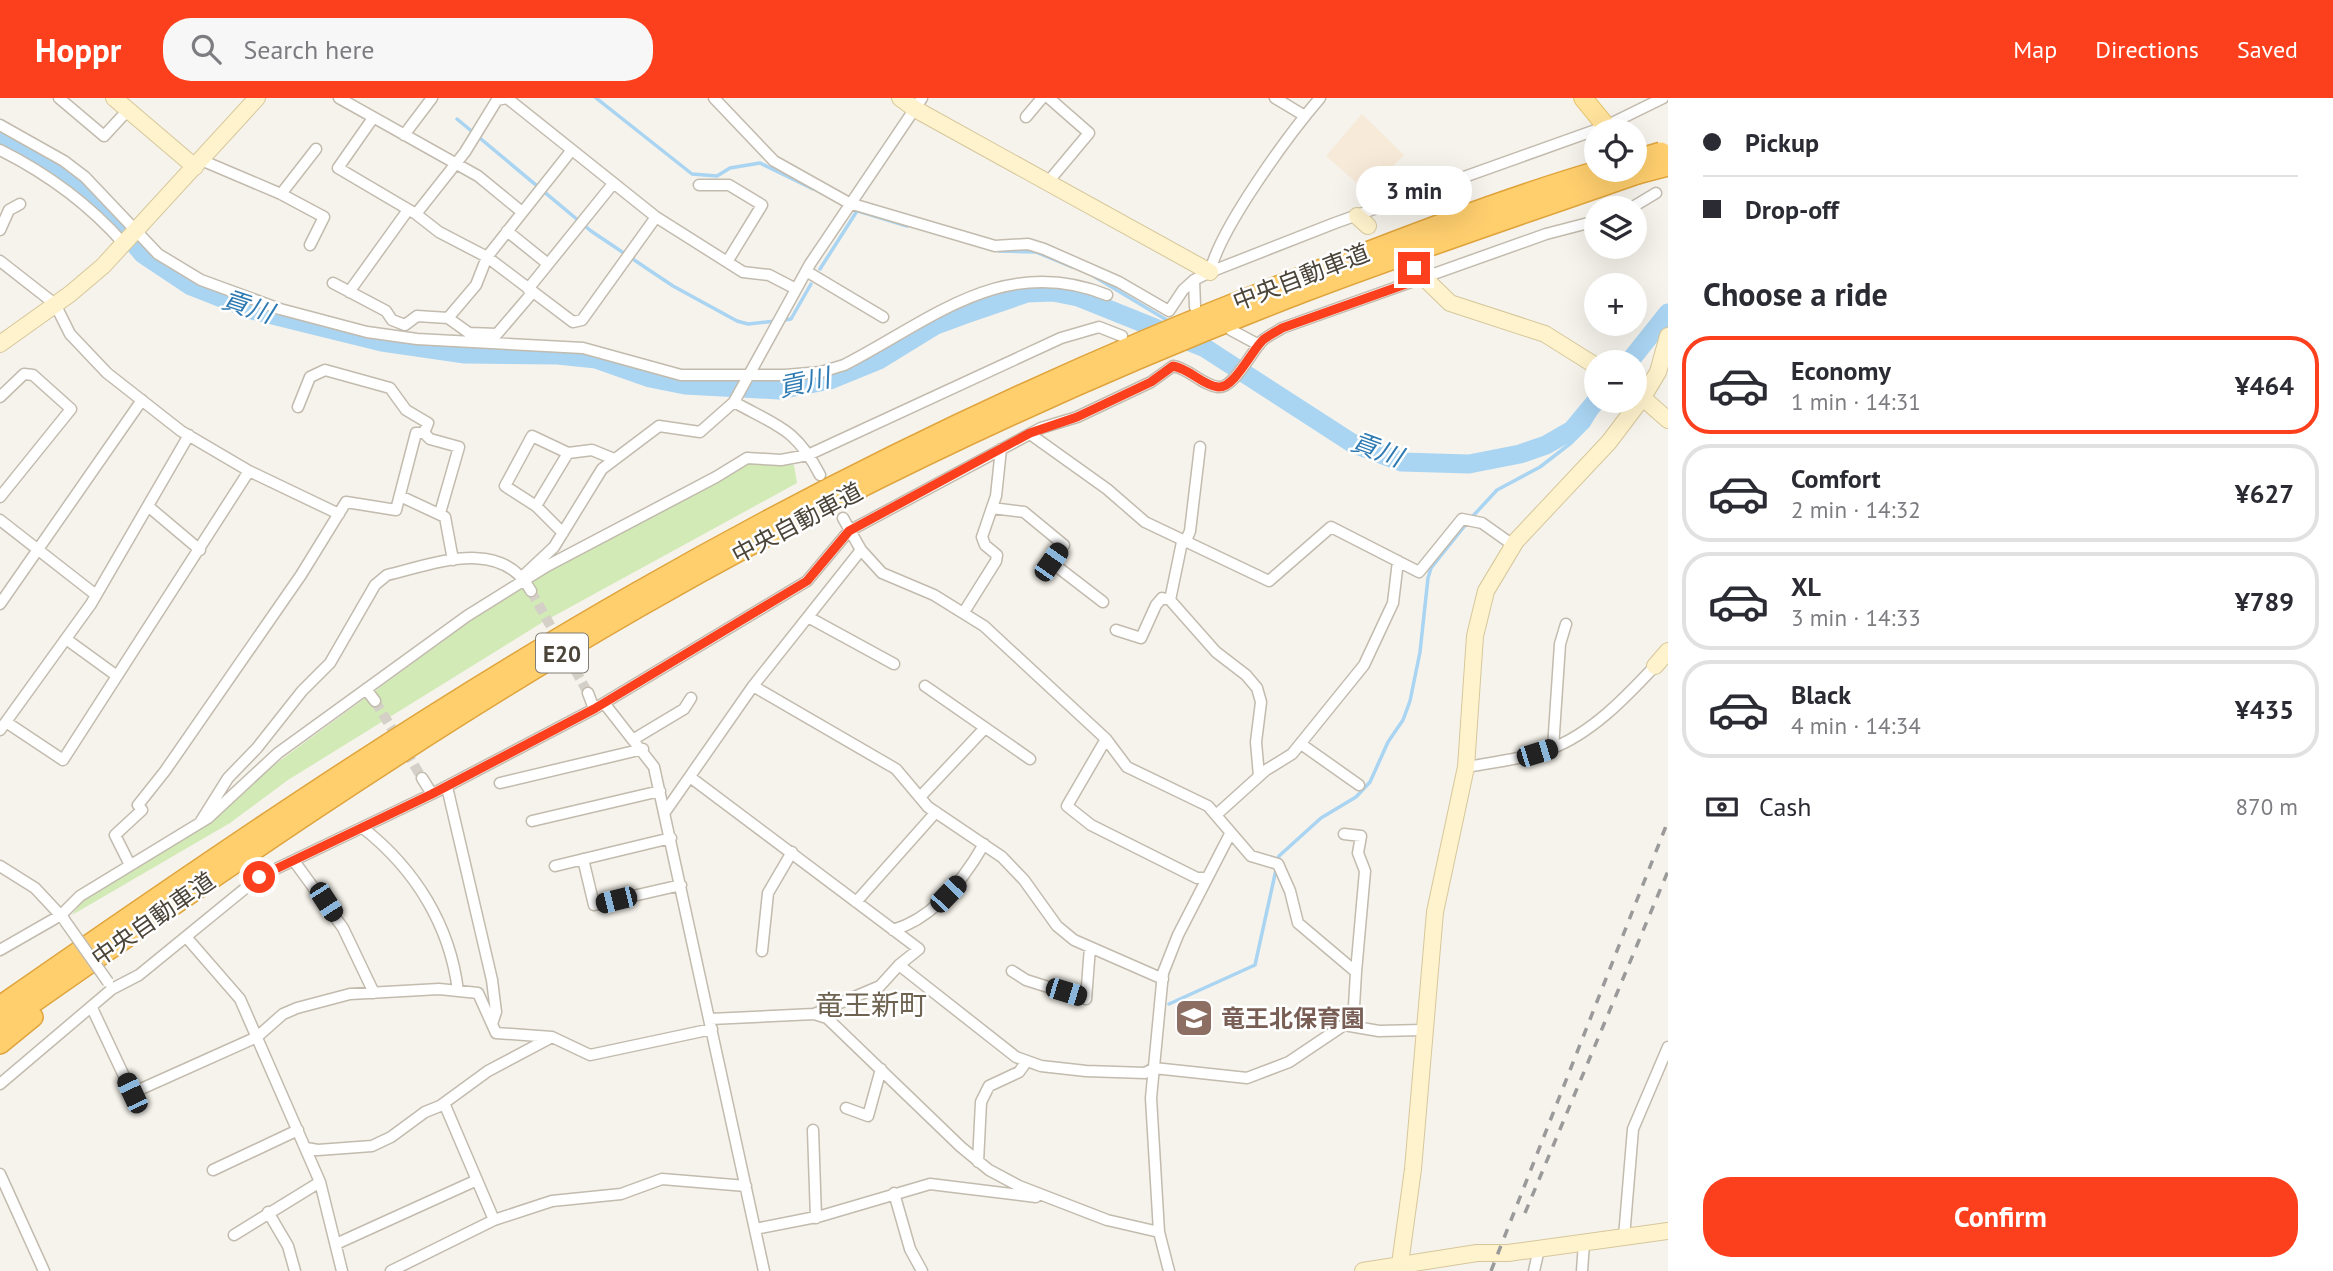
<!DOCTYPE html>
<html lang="en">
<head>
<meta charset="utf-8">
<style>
	:root { --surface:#fff; --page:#f7f7f7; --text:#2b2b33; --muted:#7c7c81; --line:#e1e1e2; --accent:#fc3f1d }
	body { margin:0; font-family:"PT Sans","Noto Sans JP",sans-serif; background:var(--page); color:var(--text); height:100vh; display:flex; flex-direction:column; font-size:26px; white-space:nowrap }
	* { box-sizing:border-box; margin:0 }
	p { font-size:23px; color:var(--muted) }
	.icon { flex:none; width:38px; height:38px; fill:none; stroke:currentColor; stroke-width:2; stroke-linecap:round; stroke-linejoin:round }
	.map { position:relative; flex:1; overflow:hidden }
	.details { display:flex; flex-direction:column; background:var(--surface); width:665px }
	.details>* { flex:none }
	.banner { display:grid; align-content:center; height:154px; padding:0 35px; background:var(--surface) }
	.buttons { position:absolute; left:1584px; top:21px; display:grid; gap:14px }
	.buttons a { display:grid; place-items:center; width:63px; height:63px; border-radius:50%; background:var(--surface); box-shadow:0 7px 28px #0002; font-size:35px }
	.end { position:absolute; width:32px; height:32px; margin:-16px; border:9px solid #fc3f1d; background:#fff; box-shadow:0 0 0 4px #fff }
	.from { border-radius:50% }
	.bubble { position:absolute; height:49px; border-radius:24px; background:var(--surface); box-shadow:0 7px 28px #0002; font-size:23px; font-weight:800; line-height:49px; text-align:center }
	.car { position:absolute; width:21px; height:42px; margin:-21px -10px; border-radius:9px; box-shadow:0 0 5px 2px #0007; background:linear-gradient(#222 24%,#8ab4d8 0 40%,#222 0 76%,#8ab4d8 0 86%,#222 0) }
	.banner b { display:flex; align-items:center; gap:24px; height:66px; font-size:26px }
	.banner b+b { border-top:2px solid var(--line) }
	.banner i { width:18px; height:18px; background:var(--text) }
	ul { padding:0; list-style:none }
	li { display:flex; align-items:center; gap:21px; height:98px; margin:0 14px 10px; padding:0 21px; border:4px solid var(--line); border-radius:28px }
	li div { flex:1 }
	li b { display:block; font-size:26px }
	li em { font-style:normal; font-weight:800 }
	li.selected { border-color:var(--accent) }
	li>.icon { width:63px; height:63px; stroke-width:1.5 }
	h2 { padding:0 35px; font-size:32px; line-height:84px }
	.pay { display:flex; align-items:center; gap:18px; height:77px; padding:0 35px; font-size:26px }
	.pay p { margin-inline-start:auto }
	.action { display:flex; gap:14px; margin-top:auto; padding:14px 35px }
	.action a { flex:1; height:80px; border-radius:28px; background:var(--accent); color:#fff; font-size:28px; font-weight:800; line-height:80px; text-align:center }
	header { display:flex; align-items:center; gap:42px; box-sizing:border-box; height:98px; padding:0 35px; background:var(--accent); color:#fff }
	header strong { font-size:33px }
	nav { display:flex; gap:38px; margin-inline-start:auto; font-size:24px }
	.search { width:490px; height:63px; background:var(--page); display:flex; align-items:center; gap:18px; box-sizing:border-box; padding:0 24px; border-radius:28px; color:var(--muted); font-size:26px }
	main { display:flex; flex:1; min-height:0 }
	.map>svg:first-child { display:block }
</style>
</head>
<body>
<header>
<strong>Hoppr</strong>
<div class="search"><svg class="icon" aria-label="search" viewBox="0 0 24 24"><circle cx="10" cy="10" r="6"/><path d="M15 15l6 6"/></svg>Search here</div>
<nav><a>Map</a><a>Directions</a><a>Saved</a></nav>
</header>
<main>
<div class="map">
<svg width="1668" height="1173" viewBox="0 0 1668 1173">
	<rect width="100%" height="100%" fill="#f6f3ec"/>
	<!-- commercial -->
	<path fill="#f7ead8" d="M 1362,16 L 1404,57 L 1367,94 L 1326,58 Z"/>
	<!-- green -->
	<path fill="#d2eab5" d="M 750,365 L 794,367 L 797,385 L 543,524 L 288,682 L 230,725 L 72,817 L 85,799 L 212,723 L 278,664 L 499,502 L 557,466 Z"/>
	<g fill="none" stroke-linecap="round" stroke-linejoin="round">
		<!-- stream -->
		<path stroke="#a9d4f2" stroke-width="3.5" d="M 596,0 L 692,76 L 717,78 L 730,70 L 760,65 L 813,91
			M 457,21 L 591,133 L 673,188 L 737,223 L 748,226 L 776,223
			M 858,113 L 907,128
			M 999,153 L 1036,154 L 1072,169
			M 820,171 L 857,113
			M 1095,179 L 1170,224
			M 784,222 L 791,221 L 811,186
			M 1472,419 L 1497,392 L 1540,369 L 1571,345 L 1588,328 L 1603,303
			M 1169,906 L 1255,867 L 1279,758 L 1321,720 L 1356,699 L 1370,684 L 1388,644 L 1403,622 L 1410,603 L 1420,554 L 1428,480 L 1431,470 L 1467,425"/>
		<!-- river -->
		<path stroke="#a9d4f2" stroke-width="19" d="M 0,39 L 58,71 L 90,94 L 143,156 L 191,188 L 252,212 L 382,244 L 465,256 L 558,257 L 596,261 L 650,280 L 685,287 L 779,292 L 830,282 L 879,262 L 936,227 L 963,217 L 1027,195 L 1053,194 L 1078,199 L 1205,250 L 1352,345 L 1402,364 L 1469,366 L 1520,356 L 1546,347 L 1572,332 L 1596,303
			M 1629,264 L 1668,215"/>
		<!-- street-tunnel -->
		<path stroke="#d4d0c8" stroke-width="10" stroke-dasharray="10 5" stroke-linecap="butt" d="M 531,493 L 588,595
			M 375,603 L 422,680"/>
		<defs>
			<path id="street" d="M 59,0 L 104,38 L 128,12
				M 339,0 L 478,78 L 522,114
				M 714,0 L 774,63 L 849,105 L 995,148 L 1028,146 L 1044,151 L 1119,184 L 1169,213 L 1183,192 L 1194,182
				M 1275,0 L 1305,18
				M 1026,19 L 1042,0
				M 373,20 L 338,70 L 416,116 L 439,134 L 487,159 L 573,224 L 582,222 L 656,119
				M 0,27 L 64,63 L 85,79 L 158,156 L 201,182 L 280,211 L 367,234 L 417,241 L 583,250 L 681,277 L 785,277 L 821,274 L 844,267 C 930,223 1003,155 1107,197
				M 404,37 L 432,0
				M 0,52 C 48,76 88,105 124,146
				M 201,62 L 281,96 L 324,119 L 310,147
				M 1048,84 L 1089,35 L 1049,0
				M 699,87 L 729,87 L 762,107 L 727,164
				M 281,96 L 316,51
				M 1631,110 L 1656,95
				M 416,116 L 465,54 L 497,2 L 507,0 L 656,119 L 743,174 L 769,177 L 796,191
				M 0,132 L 9,112 L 20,106
				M 507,133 L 548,166
				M 0,163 L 55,206 L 70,236 L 107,275 L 181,333 L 249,373 L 339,416
				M 806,173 L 883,219
				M 1210,174 C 1220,130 1289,36 1320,0
				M 333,185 L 386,213 L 392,222 L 405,227 L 417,218 L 448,220
				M 528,191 L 612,87
				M 349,194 L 408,112
				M 532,195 L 497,236 L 469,235 L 448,220 L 476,187 L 487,159 L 571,53
				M 1195,209 L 1194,182 L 1210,174 L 1335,125 L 1604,29 L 1663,0
				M 1231,232 L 1259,247
				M 0,299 L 24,276 L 33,277 L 71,311 L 0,399
				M 734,304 C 777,328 796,330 820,377
				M 298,309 L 310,279 L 325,272 L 390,290 L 406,312 L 428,325 L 424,335
				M 1030,336 L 1107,391 L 1145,424 L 1269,483 L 1331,429 L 1419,474 L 1462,421 L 1482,425 L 1513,447
				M 400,398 L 445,419 L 453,462
				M 536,408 L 568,355
				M 149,409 L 200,452
				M 992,410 L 1024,414 L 1064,447 L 1051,464 L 1103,504
				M 843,420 L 861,452 L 882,475 L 934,497 L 984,528 L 1106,641 L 1127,669 L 1208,708 L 1251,758 L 1278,766 L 1290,793 L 1298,825 L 1356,874 L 1353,926
				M 0,422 L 96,497
				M 563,435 L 536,408 L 505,388 L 532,338 L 568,355 L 592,352 L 614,361
				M 1182,444 L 1170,502 L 1216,554 L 1246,577 L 1257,590 L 1261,604 L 1256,644 L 1259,678
				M 1185,445 L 1190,433 L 1200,349
				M 521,480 L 554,449 L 602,371 L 659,328 L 700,334 L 734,304 L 810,166 L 922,0
				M 0,506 L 142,302
				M 964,514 L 996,463 L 997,457 L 985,447 L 982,439 L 996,398 L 1001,351
				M 808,519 L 894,566
				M 1116,532 L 1141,540 L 1156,507 L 1162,500 L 1170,502
				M 66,541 L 117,578
				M 753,588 L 896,671 L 928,709 L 1002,759 L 1024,782 L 1057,828 L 1074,842 L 1163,881
				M 925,588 L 1030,661
				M 366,591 L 375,603
				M 588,595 L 594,611
				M 604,605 L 654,669 L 764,1173
				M 6,624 L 63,662 L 249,373
				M 0,632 L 91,506 L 189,337
				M 634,641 L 684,611 L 691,600
				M 1106,641 L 1067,708 L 1091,727 L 1197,780 L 1206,780
				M 1301,646 L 1359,687
				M 1553,650 L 1560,546 L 1566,526
				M 1466,669 C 1495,664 1523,661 1550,651 C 1591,636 1626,599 1655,568
				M 690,679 L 919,851 L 899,867 L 880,888 L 814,916
				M 422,680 L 432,696
				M 500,685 L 643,651
				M 447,689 L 492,882 L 496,914 L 492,926
				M 920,699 L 985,630
				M 665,714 L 753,588 L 861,452
				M 1216,717 L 1266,672 L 1292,656 L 1364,567 L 1393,505 L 1398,463
				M 201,723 L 228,680 L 257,650 L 302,593 L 330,565 L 375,487 L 387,477 C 434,466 501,438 531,493
				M 532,723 L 660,693
				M 363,730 C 415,771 450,827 458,893
				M 1344,736 L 1361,738 L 1358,755 L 1365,773 L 1356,874
				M 583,761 L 594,807 L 681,787
				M 294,763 L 343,830 L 374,895
				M 130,767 L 115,737 L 142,712 L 138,707 L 165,673 L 301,477 L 346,404 L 396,412 L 416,335 L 424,335 L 430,341 L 459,349 L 440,415
				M 0,768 L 35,790 L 64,821
				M 555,768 L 671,740
				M 856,804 L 936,714
				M 893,832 C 934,820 964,781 984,746
				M 187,840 L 240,901 L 320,1084 L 342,1173
				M 0,852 L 61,817 L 80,798 L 208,720 L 278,655 L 467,518 L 547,468 L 716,379 L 747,360 L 781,362 L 808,357 L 1061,240 L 1099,229 L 1122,238
				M 762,853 L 768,795 L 792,754
				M 899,867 L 1016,959 L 1041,968 L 1086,973 L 1145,975 L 1154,970 L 1247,980 L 1289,964 L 1344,927 L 1379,933 L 1423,932
				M 1012,873 L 1026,882 L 1086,901 L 1090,849
				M 92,910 L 132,995 L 257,939 L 283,916 L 297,910 L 350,896 L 439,891 L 478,895 L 496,935 L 552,939 L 590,957 L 712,931
				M 710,921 L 814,916 L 827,920 L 961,1049 L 989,1072 L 1019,1088 L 1107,1122 L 1159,1134
				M 0,986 L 112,891 L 139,877 L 259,779 L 432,696 L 594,611 L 807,483 L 849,433 L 1041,330 L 1077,319 L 1151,284 L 1173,268 C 1190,271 1202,287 1218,289 C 1234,291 1252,252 1263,242 C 1269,237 1276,234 1282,230 L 1546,136 L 1596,123
				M 444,1005 L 494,1122
				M 846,1010 L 868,1018 L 881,971
				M 813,1032 L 816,1120
				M 306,1050 L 318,1052 L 372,1048 L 391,1039 L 425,1014 L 440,1008 L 488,973 L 552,939
				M 978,1064 L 981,1004 L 989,988 L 1019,974 L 1027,963
				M 213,1072 L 298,1032
				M 0,1076 L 44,1173
				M 894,1095 L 910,1151 L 922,1173
				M 268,1114 L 288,1148 L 295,1173
				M 755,1131 L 821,1118 L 930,1086 L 1036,1099
				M 234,1137 L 320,1084
				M 1624,1139 L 1633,1031 L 1668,949
				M 336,1146 L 477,1082
				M 391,1173 L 494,1122 L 552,1103 L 621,1096 L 662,1081 L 746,1088
				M 1169,1173 L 1159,1134 L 1151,1000 L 1163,875 L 1178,837 L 1230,736
				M 1534,1173 L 1539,1151
				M 1582,1173 L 1584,1145"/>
			<path id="secondary" d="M 114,0 L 195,69
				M 900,0 L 915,11 L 1210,174
				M 1357,118 L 1368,128
				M 1414,170 L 1450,205 L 1545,236 L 1596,268
				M 0,246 L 70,196 L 103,168 L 257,0
				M 1636,294 L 1668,322
				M 1655,568 L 1668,553
				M 1400,1166 L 1413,1071 L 1435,814 L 1466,669 L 1475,538 L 1486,493 L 1516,443 L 1609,344 L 1643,299 L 1658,274 L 1668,238
				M 1363,1173 L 1477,1155 L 1508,1155 L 1668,1133"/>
			<path id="primary" d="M 1583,0 L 1610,33"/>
			<path id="highway" d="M 0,908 C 207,764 415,621 634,496 C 859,367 1093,257 1335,166 C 1423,133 1511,98 1601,72
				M 0,928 C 208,782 418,636 639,509 C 851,387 1075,282 1304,194 C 1414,152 1526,115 1637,76
				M 0,946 L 33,919"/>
		</defs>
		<!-- street casing -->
		<use href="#street" stroke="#c2bbae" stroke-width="13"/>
		<!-- secondary casing -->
		<use href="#secondary" stroke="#d6c79b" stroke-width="18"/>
		<!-- primary casing -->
		<use href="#primary" stroke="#e6c16a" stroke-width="20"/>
		<!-- highway casing -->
		<use href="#highway" stroke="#e0a43c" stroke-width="22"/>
		<!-- street -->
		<use href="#street" stroke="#fff" stroke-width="10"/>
		<!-- secondary -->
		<use href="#secondary" stroke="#fff3cd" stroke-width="16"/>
		<!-- primary -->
		<use href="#primary" stroke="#ffe39c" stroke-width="18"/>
		<!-- highway -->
		<use href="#highway" stroke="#ffcf6e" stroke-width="19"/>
		<!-- rail -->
		<path stroke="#9a9a9a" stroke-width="3.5" stroke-dasharray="9 9" stroke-linecap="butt" d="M 1525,1115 L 1668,773
			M 1491,1173 L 1668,723"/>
		<defs>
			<path id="street-bridge" d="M 65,823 L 108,884"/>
			<path id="highway-bridge" d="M 1634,62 L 1661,54
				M 1637,76 L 1668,68"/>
		</defs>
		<!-- street-bridge casing -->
		<use href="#street-bridge" stroke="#c2bbae" stroke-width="13" stroke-linecap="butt"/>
		<!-- highway-bridge casing -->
		<use href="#highway-bridge" stroke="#e0a43c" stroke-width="22" stroke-linecap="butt"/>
		<!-- street-bridge -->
		<use href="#street-bridge" stroke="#fff" stroke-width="10"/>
		<!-- highway-bridge -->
		<use href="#highway-bridge" stroke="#ffcf6e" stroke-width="19"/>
	</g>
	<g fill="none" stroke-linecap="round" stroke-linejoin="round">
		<!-- route -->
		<path stroke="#fc3f1d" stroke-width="9" d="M 259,779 L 432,696 L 594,611 L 807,483 L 849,433 L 1030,335 L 1077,319 L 1151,284 L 1173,268 C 1190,271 1202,287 1218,289 C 1234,291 1252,252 1263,242 C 1269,237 1276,234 1282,230 L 1423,180 L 1414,170"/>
	</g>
	<!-- icons -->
	<defs>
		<symbol id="school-square" viewBox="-11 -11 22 22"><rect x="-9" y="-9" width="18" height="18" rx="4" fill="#8d6e63" stroke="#fff"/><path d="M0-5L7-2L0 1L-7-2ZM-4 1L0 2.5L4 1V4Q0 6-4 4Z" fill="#fff"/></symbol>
	</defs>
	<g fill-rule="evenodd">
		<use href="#school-square" x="1172" y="898" width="44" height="44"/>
	</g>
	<g text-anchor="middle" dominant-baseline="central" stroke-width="5" stroke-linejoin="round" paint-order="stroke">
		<!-- shield labels -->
		<rect fill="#fff" stroke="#817c74" stroke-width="2" x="536" y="535.5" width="52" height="39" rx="5"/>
		<g font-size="23" font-weight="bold" fill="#4b4439">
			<text x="562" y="555">E20</text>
		</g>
		<!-- street labels -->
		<g font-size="24" fill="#4b4439" stroke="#fff">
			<text transform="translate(1301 179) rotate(-21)">中央自動車道</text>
			<text transform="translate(797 425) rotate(-28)">中央自動車道</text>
			<text transform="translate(153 821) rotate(-35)">中央自動車道</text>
		</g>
		<!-- education labels -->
		<g font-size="24" font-weight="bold" fill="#785e54" stroke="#fff" text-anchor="start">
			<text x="1221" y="920">竜王北保育園</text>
		</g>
		<!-- water labels -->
		<g font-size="26" font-style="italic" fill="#2e7ab2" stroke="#fff">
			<text transform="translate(248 208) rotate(18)">貢川</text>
			<text transform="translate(804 284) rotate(-12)">貢川</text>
			<text transform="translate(1377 351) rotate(20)">貢川</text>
		</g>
		<!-- quarter labels -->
		<g font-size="28" fill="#6e6250" stroke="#fff">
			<text x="871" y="906">竜王新町</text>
		</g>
	</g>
</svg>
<div class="buttons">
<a><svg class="icon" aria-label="locate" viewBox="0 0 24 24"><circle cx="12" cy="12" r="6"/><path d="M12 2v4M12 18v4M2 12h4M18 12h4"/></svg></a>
<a><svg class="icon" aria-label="layers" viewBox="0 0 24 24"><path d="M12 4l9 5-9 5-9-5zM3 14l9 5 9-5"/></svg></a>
<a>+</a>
<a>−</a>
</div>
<i class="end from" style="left:259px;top:779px"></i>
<i class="end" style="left:1414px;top:170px"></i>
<div class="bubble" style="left:1356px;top:68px;width:116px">3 min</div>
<i class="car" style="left:1051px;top:464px;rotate:35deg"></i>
<i class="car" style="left:1537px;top:655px;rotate:73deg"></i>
<i class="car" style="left:948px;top:796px;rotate:44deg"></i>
<i class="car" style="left:616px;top:802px;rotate:256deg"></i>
<i class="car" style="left:326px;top:804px;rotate:147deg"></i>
<i class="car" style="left:1066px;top:894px;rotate:107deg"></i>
<i class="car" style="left:132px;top:995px;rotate:335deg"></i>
</div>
<section class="details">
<div class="banner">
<b><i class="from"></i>Pickup</b>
<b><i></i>Drop-off</b>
</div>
<h2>Choose a ride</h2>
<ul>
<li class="selected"><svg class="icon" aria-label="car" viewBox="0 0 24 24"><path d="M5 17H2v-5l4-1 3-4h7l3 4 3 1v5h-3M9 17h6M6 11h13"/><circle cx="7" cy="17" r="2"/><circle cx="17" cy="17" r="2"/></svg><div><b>Economy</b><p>1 min · 14:31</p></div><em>¥464</em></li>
<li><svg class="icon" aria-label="car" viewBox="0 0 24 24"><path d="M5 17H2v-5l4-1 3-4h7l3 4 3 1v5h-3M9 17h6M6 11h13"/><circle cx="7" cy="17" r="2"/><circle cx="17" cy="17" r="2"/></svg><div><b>Comfort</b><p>2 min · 14:32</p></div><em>¥627</em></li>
<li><svg class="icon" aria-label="car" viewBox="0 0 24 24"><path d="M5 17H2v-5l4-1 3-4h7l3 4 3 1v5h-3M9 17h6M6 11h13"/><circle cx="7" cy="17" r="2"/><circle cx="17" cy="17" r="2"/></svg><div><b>XL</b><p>3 min · 14:33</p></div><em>¥789</em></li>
<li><svg class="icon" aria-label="car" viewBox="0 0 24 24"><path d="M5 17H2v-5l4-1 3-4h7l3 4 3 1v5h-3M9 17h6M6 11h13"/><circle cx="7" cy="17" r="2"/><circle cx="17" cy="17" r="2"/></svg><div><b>Black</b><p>4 min · 14:34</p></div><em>¥435</em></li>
</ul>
<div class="pay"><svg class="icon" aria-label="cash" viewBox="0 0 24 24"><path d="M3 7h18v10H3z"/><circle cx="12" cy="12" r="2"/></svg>Cash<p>870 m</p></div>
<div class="action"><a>Confirm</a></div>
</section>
</main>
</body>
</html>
